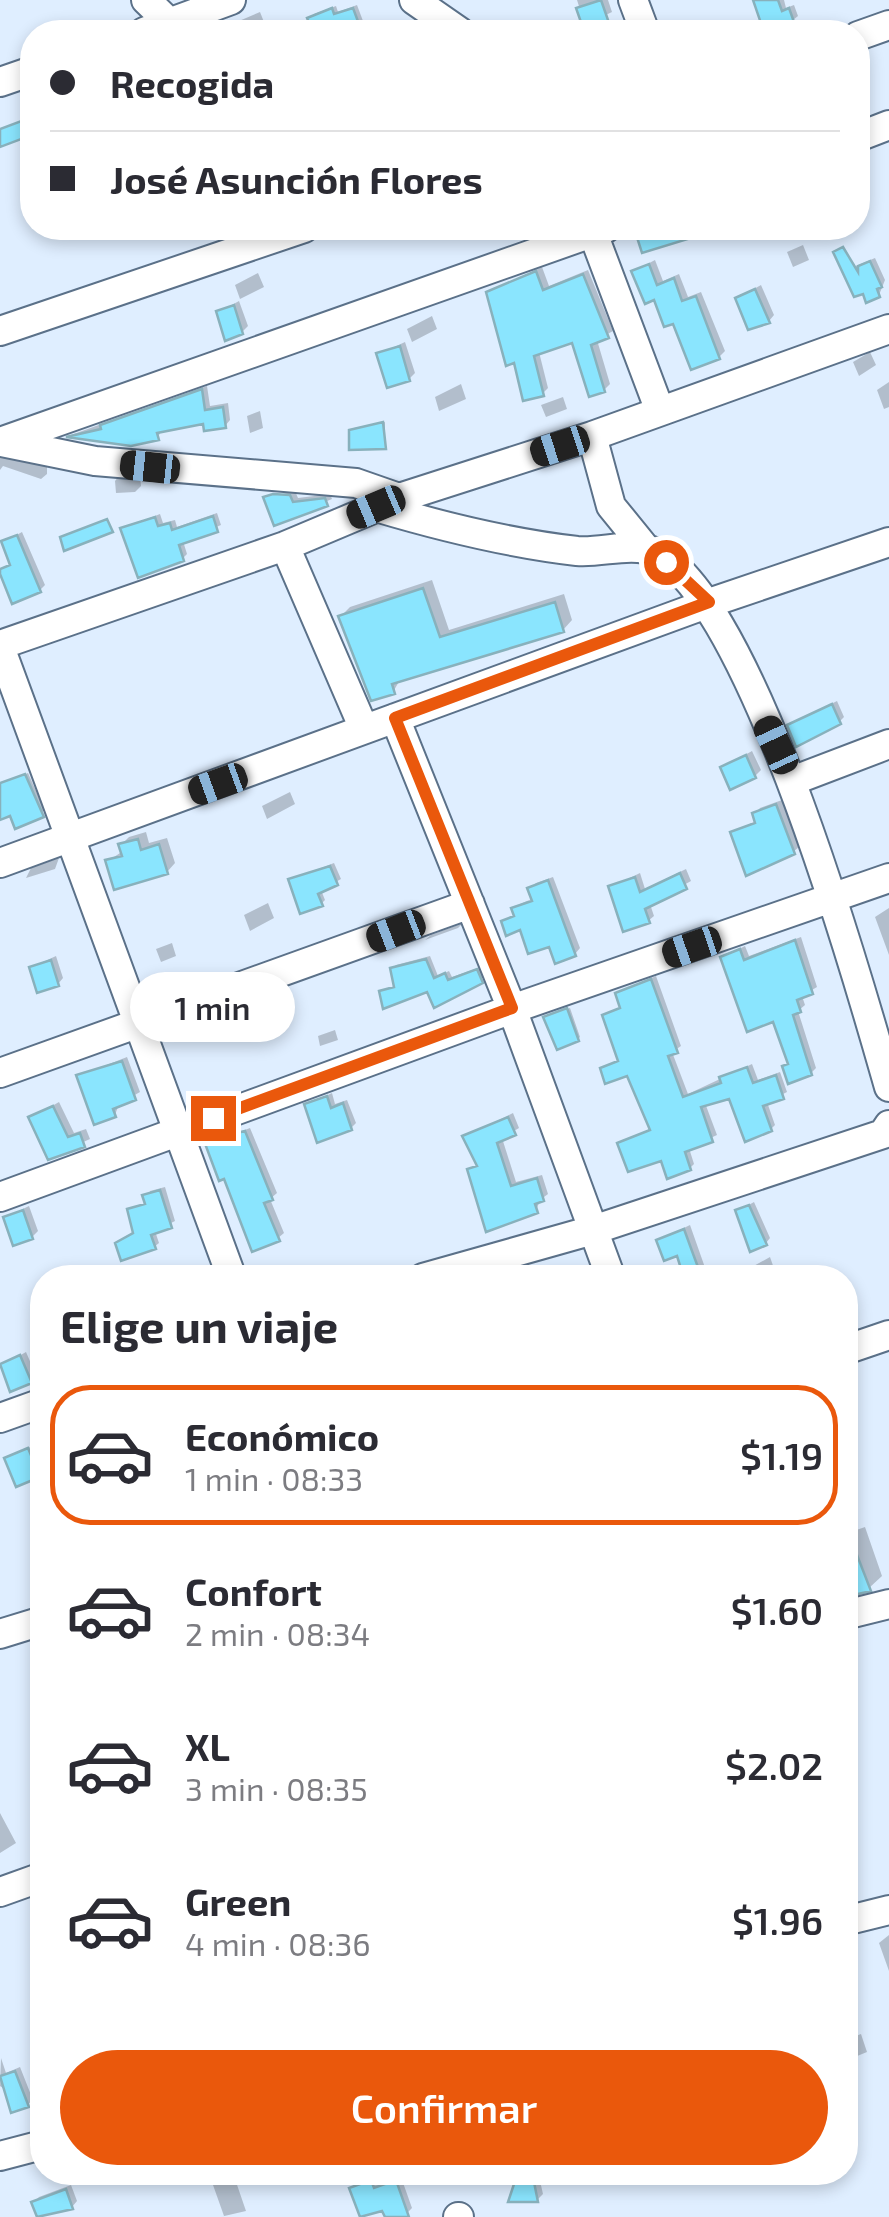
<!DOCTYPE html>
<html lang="es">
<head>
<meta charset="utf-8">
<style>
	:root { --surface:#fff; --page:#f7f7f7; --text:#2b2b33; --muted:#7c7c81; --line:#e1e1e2; --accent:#ea580c }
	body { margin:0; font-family:"Exo 2",sans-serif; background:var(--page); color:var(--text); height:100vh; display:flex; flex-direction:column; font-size:38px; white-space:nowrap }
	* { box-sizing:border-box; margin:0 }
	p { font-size:32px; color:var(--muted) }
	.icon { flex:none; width:55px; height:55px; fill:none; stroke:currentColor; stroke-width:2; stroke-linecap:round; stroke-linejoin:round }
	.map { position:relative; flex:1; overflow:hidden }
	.drawer { position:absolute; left:30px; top:1265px; width:828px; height:920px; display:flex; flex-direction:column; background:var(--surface); border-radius:40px; box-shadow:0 5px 15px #0003 }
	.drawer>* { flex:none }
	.hud { position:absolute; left:20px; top:20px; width:850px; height:220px; border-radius:40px; box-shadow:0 5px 15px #0003; display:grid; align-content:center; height:220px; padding:0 30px; background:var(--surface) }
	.end { position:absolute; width:45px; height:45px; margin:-22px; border:12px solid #ea580c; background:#fff; box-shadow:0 0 0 5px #fff }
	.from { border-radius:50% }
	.bubble { position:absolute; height:70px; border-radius:35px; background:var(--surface); box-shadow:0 5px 15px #0003; font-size:32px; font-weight:600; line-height:70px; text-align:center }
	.car { position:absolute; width:30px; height:60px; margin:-30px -15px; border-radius:12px; box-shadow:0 0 8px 2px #0007; background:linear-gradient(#222 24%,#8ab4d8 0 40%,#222 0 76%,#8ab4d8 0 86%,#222 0) }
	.hud b { display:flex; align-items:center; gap:35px; height:95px; font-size:38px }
	.hud b+b { border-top:2px solid var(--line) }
	.hud i { width:25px; height:25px; background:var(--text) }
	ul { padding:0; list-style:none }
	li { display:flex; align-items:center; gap:30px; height:140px; margin:0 20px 15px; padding:0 10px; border:5px solid transparent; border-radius:40px }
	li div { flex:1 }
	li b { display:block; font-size:38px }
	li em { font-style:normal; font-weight:600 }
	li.selected { border-color:var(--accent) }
	li>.icon { width:90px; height:90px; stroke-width:1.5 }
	h2 { padding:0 30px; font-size:45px; line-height:120px }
	.cta { display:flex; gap:20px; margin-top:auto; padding:20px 30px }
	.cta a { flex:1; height:115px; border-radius:60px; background:var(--accent); color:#fff; font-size:40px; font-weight:600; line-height:115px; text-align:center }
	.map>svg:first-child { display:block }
</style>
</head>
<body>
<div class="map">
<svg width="889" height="2217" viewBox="0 0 889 2217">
	<rect width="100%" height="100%" fill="#dfeeff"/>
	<!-- shadow -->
	<path fill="#0003" d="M 577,0 L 608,0 L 612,12 L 585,25 Z
		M 756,0 L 784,0 L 786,8 L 794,5 L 798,16 L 793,20 Z
		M 357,5 L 366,29 L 363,32 L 317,32 L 310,18 L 314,14 L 336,6 L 338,12 Z
		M 260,12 L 268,32 L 236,32 L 233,26 L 239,21 Z
		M 735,25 L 737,32 L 713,32 Z
		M 32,99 L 32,131 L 4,142 L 0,131 L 29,118 L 26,104 Z
		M 130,228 L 148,228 L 132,234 Z
		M 458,228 L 488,228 L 488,229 L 461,239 Z
		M 803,245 L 809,260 L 793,267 L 787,252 Z
		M 875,258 L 885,280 L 879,295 L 865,290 L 851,268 Z
		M 655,260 L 663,281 L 679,274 L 688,297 L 701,292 L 725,351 L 719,357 L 674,321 L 634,271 Z
		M 542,267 L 549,286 L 588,270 L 613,331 L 597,340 L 610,384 L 604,390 L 574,340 L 539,352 L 548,388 L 542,394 L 516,360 L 489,293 Z
		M 258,273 L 264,287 L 240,299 L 235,285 Z
		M 761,285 L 774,315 L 769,321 L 738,298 Z
		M 239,301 L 248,326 L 242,332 L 219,312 Z
		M 432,316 L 437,329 L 412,342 L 407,329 Z
		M 405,342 L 415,373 L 409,379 L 379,354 Z
		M 870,352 L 876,365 L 859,376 L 853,362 Z
		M 889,382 L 889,407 L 884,409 L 877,390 Z
		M 461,384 L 466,399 L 439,411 L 435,397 Z
		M 207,386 L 210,406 L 228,403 L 230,420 L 225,426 L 205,421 L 162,429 L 158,437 L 131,444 L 71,435 Z
		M 563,397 L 567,409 L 546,417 L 541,405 Z
		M 260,411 L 263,428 L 250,433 L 247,416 Z
		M 385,422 L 385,446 L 351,431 L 354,428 Z
		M 0,451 L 47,463 L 47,474 L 41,479 L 3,466 L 0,470 Z
		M 120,475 L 140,477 L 141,486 L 135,492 L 116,493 L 115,481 Z
		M 295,491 L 298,498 L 330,494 L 332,499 L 276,522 L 266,498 Z
		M 217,513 L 221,525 L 183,541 L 187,554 L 182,559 L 123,528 L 160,514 L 163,523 L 175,520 L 177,527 Z
		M 22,532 L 45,585 L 40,590 L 1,570 L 12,563 L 4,542 Z
		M 432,580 L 449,630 L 564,594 L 572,620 L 563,630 L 401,678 L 393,692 L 341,616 L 350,607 Z
		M 837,701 L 844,717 L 839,722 L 789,725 Z
		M 752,751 L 761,770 L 755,776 L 723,767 Z
		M 28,773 L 45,811 L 11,813 L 0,818 L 0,785 Z
		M 290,792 L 295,804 L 267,819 L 262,806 Z
		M 782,800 L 799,847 L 793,852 L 733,833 L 757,820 L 755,814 L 760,808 Z
		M 146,832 L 149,843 L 167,838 L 175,863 L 167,872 L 108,861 L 123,851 L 121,845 L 129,837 Z
		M 59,858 L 55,869 L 26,878 L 31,868 Z
		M 334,863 L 341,879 L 321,890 L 325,900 L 321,904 L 290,880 Z
		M 686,869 L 691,881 L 650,904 L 654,916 L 648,921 L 611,887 L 640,873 L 645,889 Z
		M 553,877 L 580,948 L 575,954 L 504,921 L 516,914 L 520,904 L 534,898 L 530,889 L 536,883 Z
		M 268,903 L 274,918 L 250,931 L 244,915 Z
		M 889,908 L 889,955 L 875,917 Z
		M 463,923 L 458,928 L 425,940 L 431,935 Z
		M 801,937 L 817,987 L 802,996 L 805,1005 L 798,1011 L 816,1068 L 811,1073 L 784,1067 L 790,1062 L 775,1019 L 723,957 L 745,946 L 749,956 Z
		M 172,943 L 176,956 L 161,962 L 156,949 Z
		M 56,956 L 63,978 L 58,984 L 32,967 Z
		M 430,956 L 438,976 L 449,971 L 452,977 L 481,967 L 486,977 L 429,989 L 381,992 L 396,985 L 392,969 L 396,965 Z
		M 656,976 L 681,1046 L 672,1052 L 688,1094 L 752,1064 L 758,1080 L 780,1072 L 787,1092 L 767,1102 L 775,1125 L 771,1129 L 731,1096 L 705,1103 L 717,1135 L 689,1148 L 694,1164 L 690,1168 L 620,1143 L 652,1129 L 629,1073 L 602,1069 L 620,1059 L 605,1015 L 622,1006 L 617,993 Z
		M 278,990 L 285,1010 L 280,1015 L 193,1024 Z
		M 570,1008 L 580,1037 L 578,1039 L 548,1015 Z
		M 335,1030 L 338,1040 L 320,1046 L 318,1036 Z
		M 127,1057 L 140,1092 L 119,1104 L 115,1115 L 79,1076 Z
		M 332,1093 L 335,1104 L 347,1100 L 356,1123 L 351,1128 L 307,1105 Z
		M 59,1102 L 74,1133 L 86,1129 L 90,1139 L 50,1157 L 31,1118 Z
		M 513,1113 L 519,1128 L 502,1138 L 516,1182 L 542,1175 L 548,1194 L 540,1200 L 536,1211 L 470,1170 L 478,1164 L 465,1137 Z
		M 250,1128 L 277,1193 L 270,1199 L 284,1233 L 278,1238 L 226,1176 L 207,1141 L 227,1131 L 229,1136 Z
		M 165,1187 L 175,1221 L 155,1231 L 159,1243 L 154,1247 L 118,1243 L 133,1235 L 130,1210 L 147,1202 L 150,1191 Z
		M 754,1202 L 770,1238 L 766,1243 L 738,1211 Z
		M 29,1206 L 38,1231 L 32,1237 L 6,1217 Z
		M 690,1225 L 708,1276 L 706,1278 L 687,1278 L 678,1253 L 659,1240 Z
		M 770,1257 L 777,1277 L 753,1278 L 750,1268 Z
		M 192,1268 L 194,1274 L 205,1269 L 209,1278 L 156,1278 Z
		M 26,1352 L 36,1375 L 30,1380 L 1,1366 Z
		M 34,1445 L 42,1466 L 39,1475 L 7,1459 Z
		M 865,1527 L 882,1576 L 869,1588 L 845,1594 L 845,1534 Z
		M 0,1813 L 16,1843 L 0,1853 Z
		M 889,1935 L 889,1971 L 879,1943 Z
		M 861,2034 L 867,2052 L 845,2061 L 845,2040 Z
		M 1,2058 L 6,2073 L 20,2067 L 33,2100 L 27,2105 L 0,2086 Z
		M 521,2172 L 538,2172 L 543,2194 L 537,2200 Z
		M 234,2176 L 246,2211 L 220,2217 L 224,2216 L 213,2185 Z
		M 376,2176 L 379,2185 L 401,2177 L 412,2208 L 407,2213 L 387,2217 L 384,2208 L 352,2189 Z
		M 71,2185 L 77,2201 L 72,2207 L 39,2217 L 34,2202 L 39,2197 Z"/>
	<!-- building -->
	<path fill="#8ae5fe" stroke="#88b1bc" stroke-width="2.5" d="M 601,0 L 608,20 L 583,28 L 576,8 Z
		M 753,0 L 778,0 L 782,11 L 789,8 L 794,22 L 764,32 Z
		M 332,8 L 334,14 L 353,8 L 362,32 L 313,32 L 307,18 Z
		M 32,117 L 32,135 L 0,147 L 0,129 Z
		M 634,228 L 713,228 L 714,231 L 642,253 Z
		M 843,247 L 858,272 L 858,266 L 870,261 L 882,287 L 877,289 L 880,297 L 866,303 L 863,294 L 854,297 L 833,252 Z
		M 649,264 L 657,285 L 674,278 L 682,301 L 696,296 L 720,359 L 691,370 L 673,324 L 664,327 L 654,300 L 645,304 L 631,271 Z
		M 536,271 L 543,290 L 583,274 L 609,338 L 591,345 L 605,392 L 589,397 L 572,343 L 534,356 L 544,396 L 523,401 L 514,363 L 506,366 L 486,292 Z
		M 755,289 L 770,323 L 748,330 L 735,298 Z
		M 234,305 L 243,334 L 225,341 L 216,311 Z
		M 400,346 L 410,381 L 387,388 L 376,353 Z
		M 202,389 L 205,410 L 223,407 L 226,428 L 204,431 L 203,424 L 157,433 L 159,440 L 131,446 L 66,437 L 101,429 L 100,425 Z
		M 383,422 L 386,449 L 349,450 L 349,430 Z
		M 273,494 L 290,495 L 293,502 L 325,498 L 328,506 L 274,526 L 263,497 Z
		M 213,516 L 218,532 L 179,545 L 184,561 L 138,578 L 120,528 L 155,517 L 158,526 L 170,523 L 172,530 Z
		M 107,519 L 113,532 L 64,551 L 60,537 Z
		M 17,535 L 41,592 L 12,604 L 0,574 L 0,569 L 10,565 L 1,541 Z
		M 423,588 L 440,637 L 555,602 L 564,632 L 392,684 L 395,694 L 371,701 L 338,616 Z
		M 832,704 L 841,724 L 796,747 L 787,725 Z
		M 746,755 L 756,778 L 730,790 L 720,767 Z
		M 25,774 L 44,817 L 15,829 L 10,816 L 0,820 L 0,783 Z
		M 776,804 L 795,854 L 746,876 L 730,832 L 755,823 L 752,813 Z
		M 138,839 L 141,850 L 159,844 L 168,874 L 114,890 L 105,860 L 122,856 L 118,844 Z
		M 330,866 L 338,885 L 318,894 L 323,906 L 300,914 L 288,879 Z
		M 680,873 L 687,889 L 645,909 L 650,923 L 623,932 L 608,886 L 635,877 L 640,892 Z
		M 548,880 L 576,956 L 555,964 L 549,947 L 528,954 L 520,930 L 506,936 L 501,921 L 514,916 L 511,908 L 532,901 L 527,888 Z
		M 795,940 L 813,994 L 797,1000 L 801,1012 L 793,1015 L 812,1075 L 788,1084 L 782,1066 L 788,1064 L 773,1022 L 747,1032 L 720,957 L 740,949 L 744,960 Z
		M 426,959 L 434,978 L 445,973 L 448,980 L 477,969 L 483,983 L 434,1008 L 427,992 L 383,1009 L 379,991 L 394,987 L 390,968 Z
		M 51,960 L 59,986 L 37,993 L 29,967 Z
		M 651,979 L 678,1053 L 668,1056 L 683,1097 L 721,1083 L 719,1077 L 747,1067 L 753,1083 L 776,1075 L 784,1099 L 763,1106 L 772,1131 L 745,1142 L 729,1099 L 701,1107 L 713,1142 L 685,1152 L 691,1170 L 667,1179 L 661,1161 L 628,1172 L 617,1143 L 650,1130 L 627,1076 L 605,1084 L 600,1068 L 618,1061 L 602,1015 L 620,1008 L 615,993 Z
		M 273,994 L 281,1017 L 257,1026 L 255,1021 L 231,1029 L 230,1025 L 195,1036 L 190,1023 Z
		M 567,1008 L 579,1041 L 557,1050 L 543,1017 Z
		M 122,1061 L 136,1100 L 113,1109 L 116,1117 L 94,1125 L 76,1075 Z
		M 327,1096 L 331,1108 L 343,1103 L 352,1130 L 317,1143 L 304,1104 Z
		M 53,1106 L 68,1137 L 80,1133 L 85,1147 L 48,1160 L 28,1117 Z
		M 508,1117 L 516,1135 L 497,1143 L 511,1186 L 537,1178 L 544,1201 L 535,1204 L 538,1213 L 486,1232 L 467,1169 L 477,1166 L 462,1136 Z
		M 245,1131 L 273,1200 L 264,1203 L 280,1241 L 252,1252 L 224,1179 L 219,1181 L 204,1141 Z
		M 160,1190 L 172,1228 L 151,1235 L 156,1249 L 121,1261 L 115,1243 L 133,1233 L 127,1209 L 145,1204 L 142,1195 Z
		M 749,1205 L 767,1245 L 750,1252 L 735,1210 Z
		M 23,1210 L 33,1239 L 13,1246 L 3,1217 Z
		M 684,1229 L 692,1251 L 702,1278 L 684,1278 L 677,1256 L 664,1261 L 656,1240 Z
		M 20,1355 L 32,1383 L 10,1392 L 0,1364 Z
		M 28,1448 L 40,1477 L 16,1487 L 4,1458 Z
		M 845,1524 L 871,1591 L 845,1597 Z
		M 15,2071 L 29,2107 L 11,2113 L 0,2076 Z
		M 518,2172 L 532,2172 L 538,2202 L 508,2202 Z
		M 371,2180 L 374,2188 L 396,2180 L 409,2217 L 385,2217 L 382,2211 L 360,2217 L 349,2188 Z
		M 66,2189 L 73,2209 L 37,2217 L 31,2202 Z"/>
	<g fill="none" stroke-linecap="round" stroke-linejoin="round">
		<defs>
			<path id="minor" d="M 146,0 L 178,31
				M 414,0 L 460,32
				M 633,0 L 645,32
				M 144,32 L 231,0
				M 858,36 L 889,25
				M 0,82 L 32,71
				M 858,137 L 889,125
				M 591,228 L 660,411
				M 0,331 L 304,228
				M 592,436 L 611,506 L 646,549
				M 0,442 L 606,228
				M 2,442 L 95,461 L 356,483 L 399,498
				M 376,507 C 443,527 507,543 577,551 C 599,553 625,544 645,549 C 745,571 861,989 889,1087
				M 285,546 L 364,729
				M 0,645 L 285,546 L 399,498 L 592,436 L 889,329
				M 0,647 L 232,1278
				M 395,718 L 512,1009 L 611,1278
				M 792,781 L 889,744
				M 0,863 L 709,603 L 889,542
				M 0,1073 L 470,904
				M 0,1197 L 512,1009 L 889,878
				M 423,1278 L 593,1230 L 883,1134 L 889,1125
				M 845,1350 L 889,1335
				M 0,1418 L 42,1403
				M 845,1615 L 889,1604
				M 0,1634 L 42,1621
				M 0,1892 L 42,1877
				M 845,1921 L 889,1910
				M 0,2156 L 42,2145
				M 458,2217 L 459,2217"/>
		</defs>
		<!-- minor casing -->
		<use href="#minor" stroke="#5b7189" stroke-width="32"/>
		<!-- minor -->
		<use href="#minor" stroke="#fff" stroke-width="28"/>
	</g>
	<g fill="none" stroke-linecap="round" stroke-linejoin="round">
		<!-- route -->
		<path stroke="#ea580c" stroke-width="12" d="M 213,1118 L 512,1008 L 395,718 L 709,602 L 666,562"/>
	</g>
</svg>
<i class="end from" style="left:666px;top:562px"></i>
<i class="end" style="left:213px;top:1118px"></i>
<div class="bubble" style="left:130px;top:972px;width:165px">1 min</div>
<i class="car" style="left:560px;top:446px;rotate:252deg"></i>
<i class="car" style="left:150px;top:467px;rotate:276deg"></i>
<i class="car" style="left:376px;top:507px;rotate:247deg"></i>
<i class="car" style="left:776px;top:745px;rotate:335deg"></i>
<i class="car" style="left:218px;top:784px;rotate:250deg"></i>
<i class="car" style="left:396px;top:931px;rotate:249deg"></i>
<i class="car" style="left:692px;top:947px;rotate:251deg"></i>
<div class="hud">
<b><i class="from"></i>Recogida</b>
<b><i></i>José Asunción Flores</b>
</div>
<section class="drawer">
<h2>Elige un viaje</h2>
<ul>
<li class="selected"><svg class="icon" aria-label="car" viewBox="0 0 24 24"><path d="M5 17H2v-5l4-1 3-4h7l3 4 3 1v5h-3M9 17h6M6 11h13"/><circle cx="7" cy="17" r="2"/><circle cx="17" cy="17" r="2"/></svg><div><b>Económico</b><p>1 min · 08:33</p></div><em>$1.19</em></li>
<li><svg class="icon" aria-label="car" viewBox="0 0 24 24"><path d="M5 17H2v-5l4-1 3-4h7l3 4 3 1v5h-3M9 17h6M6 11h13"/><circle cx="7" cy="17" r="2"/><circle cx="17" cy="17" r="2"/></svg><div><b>Confort</b><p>2 min · 08:34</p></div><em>$1.60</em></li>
<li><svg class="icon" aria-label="car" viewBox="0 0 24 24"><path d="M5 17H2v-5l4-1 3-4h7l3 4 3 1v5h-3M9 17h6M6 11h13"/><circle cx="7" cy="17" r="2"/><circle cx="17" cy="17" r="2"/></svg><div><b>XL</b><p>3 min · 08:35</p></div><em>$2.02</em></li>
<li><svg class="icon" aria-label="car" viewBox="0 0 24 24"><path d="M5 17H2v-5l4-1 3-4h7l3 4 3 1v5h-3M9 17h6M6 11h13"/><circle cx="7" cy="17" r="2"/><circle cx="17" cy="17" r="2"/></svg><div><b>Green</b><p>4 min · 08:36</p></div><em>$1.96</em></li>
</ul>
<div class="cta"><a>Confirmar</a></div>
</section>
</div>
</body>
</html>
